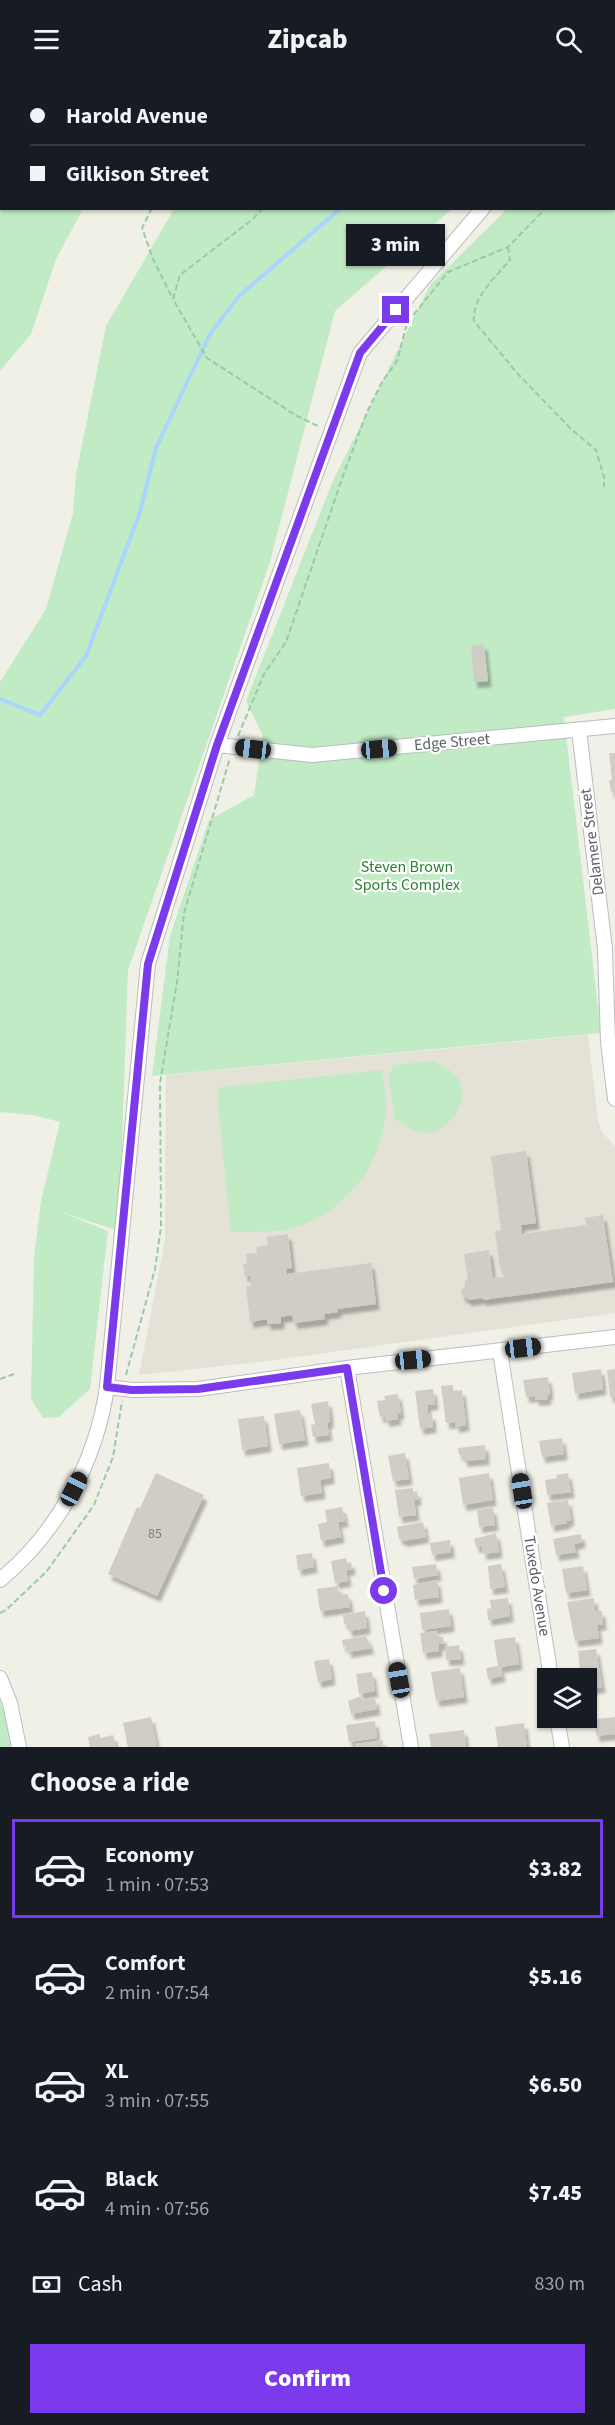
<!DOCTYPE html>
<html lang="en">
<head>
<meta charset="utf-8">
<style>
	:root { --surface:#171b24; --page:#20242c; --text:#f1f3f6; --muted:#9ea1a6; --line:#363941; --accent:#7c3aed }
	body { margin:0; font-family:"Source Sans 3",sans-serif; background:var(--page); color:var(--text); height:100vh; display:flex; flex-direction:column; font-size:22px; white-space:nowrap }
	* { box-sizing:border-box; margin:0 }
	p { font-size:20px; color:var(--muted) }
	.icon { flex:none; width:33px; height:33px; fill:none; stroke:currentColor; stroke-width:2; stroke-linecap:round; stroke-linejoin:round }
	.map { position:relative; height:1669px; overflow:hidden }
	.details { display:flex; flex-direction:column; background:var(--surface); flex:1 }
	.details>* { flex:none }
	.guide { position:absolute; left:0px; top:0px; width:615px; height:132px; box-shadow:0 2px 4px #0004; display:grid; align-content:center; height:132px; padding:0 30px; background:var(--surface) }
	.controls { position:absolute; left:537px; top:1590px; display:grid; gap:12px }
	.controls a { display:grid; place-items:center; width:60px; height:60px; border-radius:0px; background:var(--surface); box-shadow:0 2px 4px #0004; font-size:30px }
	.end { position:absolute; width:27px; height:27px; margin:-14px; border:8px solid #7c3aed; background:#fff; box-shadow:0 0 0 3px #fff }
	.from { border-radius:50% }
	.bubble { position:absolute; height:42px; border-radius:0px; background:var(--surface); box-shadow:0 2px 4px #0004; font-size:20px; font-weight:800; line-height:42px; text-align:center }
	.car { position:absolute; width:18px; height:36px; margin:-18px -9px; border-radius:8px; box-shadow:0 0 4px 2px #0007; background:linear-gradient(#222 24%,#8ab4d8 0 40%,#222 0 76%,#8ab4d8 0 86%,#222 0) }
	.guide b { display:flex; align-items:center; gap:21px; height:57px; font-size:22px }
	.guide b+b { border-top:2px solid var(--line) }
	.guide i { width:15px; height:15px; background:var(--text) }
	ul { padding:0; list-style:none }
	li { display:flex; align-items:center; gap:18px; height:99px; margin:0 12px 9px; padding:0 18px; border:3px solid transparent; border-radius:0px }
	li div { flex:1 }
	li b { display:block; font-size:22px }
	li em { font-style:normal; font-weight:800 }
	li.on { border-color:var(--accent) }
	li>.icon { width:54px; height:54px; stroke-width:1.5 }
	h2 { padding:0 30px; font-size:27px; line-height:72px }
	.pay { display:flex; align-items:center; gap:15px; height:66px; padding:0 30px; font-size:22px }
	.pay p { margin-inline-start:auto }
	.cta { display:flex; gap:12px; margin-top:auto; padding:12px 30px }
	.cta a { flex:1; height:69px; border-radius:0px; background:var(--accent); color:#fff; font-size:24px; font-weight:800; line-height:69px; text-align:center }
	header { display:flex; justify-content:space-between; align-items:center; height:78px; padding:0 30px; background:var(--surface); font-size:27px; font-weight:800 }
	.map>svg:first-child { display:block }
</style>
</head>
<body>
<header><svg class="icon" aria-label="menu" viewBox="0 0 24 24"><path d="M4 6h16M4 12h16M4 18h16"/></svg>Zipcab<svg class="icon" aria-label="search" viewBox="0 0 24 24"><circle cx="10" cy="10" r="6"/><path d="M15 15l6 6"/></svg></header>
<div class="map">
<svg width="615" height="1669" viewBox="0 0 615 1669">
	<defs>
		<filter id="shadow"><feDropShadow dx="3.5" dy="6" stdDeviation="1.5" flood-color="#0004"/></filter>
	</defs>
	<rect width="100%" height="100%" fill="#f1f0e7"/>
	<!-- education -->
	<path fill="#e4e2d7" d="M 588,957 L 598,1042 L 601,1053 L 615,1068 L 615,1235 L 267,1283 L 139,1297 L 165,1162 L 166,997 Z"/>
	<!-- green -->
	<path fill="#c1ebc4" d="M 0,0 L 155,0 L 2,2 L 2,130 L 83,131 L 56,181 L 31,256 L 0,293 Z
		M 314,0 L 615,0 L 615,5 L 614,6 L 614,2 L 312,1 Z
		M 615,38 L 615,631 L 564,639 L 601,955 L 152,998 L 170,858 L 209,742 L 254,717 L 263,658 L 246,623 L 332,405 L 430,207 L 507,131 L 614,130 Z
		M 174,131 L 452,131 L 335,233 L 270,484 L 128,892 L 119,1153 L 61,1134 L 108,1153 L 90,1311 L 59,1339 L 43,1340 L 31,1321 L 34,1179 L 41,1123 L 60,1044 L 33,1037 L 0,1034 L 0,604 L 46,531 L 73,435 L 76,396 L 106,248 Z
		M 433,983 C 445,989 460,996 462,1011 C 465,1029 446,1054 428,1055 C 415,1056 405,1048 395,1041 L 388,998 L 394,987 Z
		M 382,992 C 384,1005 387,1020 386,1034 C 381,1089 344,1136 290,1151 C 272,1155 249,1153 231,1154 L 218,1025 L 218,1013 L 221,1009 Z
		M 0,1624 L 4,1632 L 12,1669 L 0,1669 Z"/>
	<g fill="none" stroke-linecap="round" stroke-linejoin="round">
		<!-- stream -->
		<path stroke="#a9d5ff" stroke-width="4" d="M 497,2 L 499,0
			M 0,621 L 40,637 L 86,578 L 140,434 L 156,370 L 210,256 L 239,218 L 341,130"/>
	</g>
	<!-- building -->
	<path fill="#cfcdc5" filter="url(#shadow)" d="M 484,566 L 488,603 L 474,604 L 471,568 Z
		M 609,675 L 615,675 L 615,713 L 611,714 L 609,702 L 612,702 Z
		M 526,1073 L 536,1145 L 521,1147 L 522,1156 L 586,1147 L 585,1140 L 603,1137 L 613,1204 L 483,1222 L 483,1220 L 468,1222 L 467,1220 L 462,1218 L 461,1213 L 465,1208 L 465,1202 L 468,1201 L 464,1176 L 489,1172 L 493,1200 L 504,1199 L 503,1190 L 500,1191 L 495,1153 L 501,1152 L 491,1078 Z
		M 288,1156 L 292,1190 L 286,1191 L 287,1196 L 371,1185 L 376,1226 L 337,1231 L 338,1234 L 324,1236 L 325,1241 L 294,1245 L 292,1237 L 281,1239 L 281,1245 L 267,1246 L 267,1241 L 250,1244 L 246,1208 L 251,1208 L 250,1198 L 245,1198 L 243,1186 L 247,1185 L 246,1176 L 257,1175 L 256,1169 L 268,1167 L 267,1159 Z
		M 601,1291 L 603,1311 L 575,1316 L 572,1295 Z
		M 615,1291 L 615,1319 L 610,1319 L 607,1292 Z
		M 548,1299 L 550,1316 L 547,1317 L 548,1321 L 536,1322 L 535,1318 L 526,1319 L 523,1302 Z
		M 453,1307 L 453,1313 L 462,1312 L 466,1347 L 456,1349 L 455,1344 L 446,1345 L 441,1308 Z
		M 433,1311 L 435,1326 L 427,1327 L 428,1336 L 432,1336 L 433,1349 L 420,1351 L 415,1313 Z
		M 398,1316 L 401,1335 L 397,1336 L 398,1341 L 386,1343 L 385,1338 L 380,1339 L 377,1323 L 385,1322 L 384,1318 Z
		M 328,1323 L 330,1338 L 330,1344 L 327,1345 L 329,1357 L 313,1359 L 311,1347 L 315,1346 L 311,1326 Z
		M 300,1332 L 305,1362 L 279,1366 L 274,1336 Z
		M 264,1338 L 268,1368 L 242,1372 L 238,1341 Z
		M 562,1360 L 564,1376 L 542,1379 L 539,1363 Z
		M 485,1367 L 486,1381 L 464,1383 L 463,1377 L 459,1377 L 458,1370 Z
		M 405,1375 L 409,1401 L 393,1403 L 388,1378 Z
		M 329,1385 L 331,1400 L 320,1402 L 322,1415 L 301,1418 L 297,1390 Z
		M 156,1395 L 204,1417 L 157,1518 L 108,1496 L 137,1429 L 140,1430 Z
		M 489,1395 L 493,1422 L 463,1427 L 459,1400 Z
		M 568,1395 L 571,1414 L 547,1417 L 545,1402 L 557,1400 L 556,1397 Z
		M 413,1410 L 413,1414 L 417,1413 L 418,1421 L 414,1422 L 416,1437 L 399,1439 L 395,1412 Z
		M 568,1422 L 571,1442 L 566,1443 L 567,1445 L 551,1448 L 547,1425 Z
		M 342,1429 L 345,1443 L 338,1444 L 341,1459 L 321,1463 L 318,1446 L 327,1444 L 325,1432 Z
		M 493,1430 L 495,1447 L 479,1449 L 477,1432 Z
		M 423,1444 L 426,1459 L 403,1463 L 403,1461 L 399,1461 L 397,1449 Z
		M 496,1455 L 499,1474 L 483,1476 L 482,1468 L 476,1469 L 474,1461 Z
		M 581,1456 L 582,1464 L 574,1466 L 576,1474 L 556,1477 L 553,1461 Z
		M 450,1462 L 451,1474 L 432,1477 L 430,1465 Z
		M 312,1475 L 314,1489 L 298,1492 L 296,1477 Z
		M 346,1480 L 347,1485 L 351,1484 L 352,1491 L 346,1492 L 348,1503 L 335,1505 L 331,1483 Z
		M 436,1486 L 438,1497 L 414,1501 L 412,1489 Z
		M 501,1486 L 505,1509 L 490,1511 L 488,1488 Z
		M 583,1488 L 587,1512 L 566,1515 L 562,1491 Z
		M 437,1502 L 439,1519 L 415,1522 L 413,1507 Z
		M 338,1508 L 339,1517 L 348,1516 L 350,1529 L 320,1533 L 317,1511 Z
		M 508,1520 L 510,1538 L 488,1542 L 487,1531 L 491,1530 L 490,1522 Z
		M 594,1520 L 595,1533 L 602,1533 L 603,1546 L 597,1547 L 599,1560 L 575,1563 L 567,1524 Z
		M 449,1531 L 451,1548 L 422,1552 L 420,1535 Z
		M 365,1533 L 367,1550 L 349,1553 L 347,1545 L 344,1546 L 343,1537 Z
		M 437,1553 L 438,1559 L 443,1559 L 444,1566 L 439,1566 L 439,1573 L 423,1575 L 420,1555 Z
		M 366,1558 L 371,1570 L 348,1574 L 347,1568 L 343,1569 L 342,1562 Z
		M 515,1559 L 519,1586 L 500,1589 L 502,1598 L 488,1601 L 486,1590 L 498,1588 L 494,1562 Z
		M 459,1567 L 461,1581 L 446,1582 L 445,1569 Z
		M 596,1571 L 602,1609 L 586,1611 L 586,1600 L 579,1600 L 578,1592 L 580,1592 L 578,1573 Z
		M 329,1581 L 332,1601 L 318,1604 L 314,1583 Z
		M 460,1590 L 464,1619 L 436,1623 L 431,1594 Z
		M 372,1594 L 375,1613 L 359,1616 L 356,1596 Z
		M 361,1618 L 362,1622 L 375,1620 L 377,1631 L 351,1636 L 348,1623 Z
		M 151,1639 L 157,1669 L 128,1669 L 123,1645 Z
		M 615,1639 L 615,1656 L 596,1658 L 595,1641 Z
		M 375,1643 L 377,1660 L 349,1664 L 346,1647 Z
		M 524,1645 L 527,1669 L 498,1669 L 495,1649 Z
		M 464,1652 L 466,1669 L 431,1669 L 429,1656 Z
		M 100,1656 L 100,1660 L 113,1657 L 116,1669 L 90,1669 L 88,1659 Z
		M 383,1662 L 383,1669 L 355,1669 L 355,1666 Z"/>
	<g fill="none" stroke-linecap="round" stroke-linejoin="round">
		<defs>
			<path id="street" d="M 614,21 L 615,20
				M 579,652 L 605,871 L 608,964 L 615,1021
				M 217,667 L 312,677 L 615,648
				M 500,1273 L 551,1600
				M 347,1290 L 411,1669
				M 107,1309 L 132,1312 L 198,1311 L 347,1290 L 615,1259
				M 0,1502 C 58,1454 96,1384 107,1309 L 148,886 L 217,667 L 360,275 L 483,130
				M 0,1600 L 10,1625 L 19,1669
				M 557,1640 L 562,1669"/>
		</defs>
		<!-- street casing -->
		<use href="#street" stroke="#b9bcc1" stroke-width="16"/>
		<!-- path -->
		<path stroke="#98caaa" stroke-width="2" stroke-dasharray="6 3" stroke-linecap="butt" d="M 202,2 L 203,0
			M 420,2 L 422,0
			M 614,67 L 615,66
			M 152,130 L 142,150 L 153,181 L 173,221
			M 263,130 L 253,141 L 180,197 L 173,221 L 207,280 L 297,338 L 320,349
			M 508,169 L 510,182 C 496,199 472,219 474,243 L 517,295 L 571,351 L 596,372 L 604,399 L 604,409
			M 238,658 L 264,596 L 286,564 L 344,395 L 367,334 L 382,304 L 397,283 L 407,245 L 448,194 L 508,169 L 546,130
			M 126,1297 L 155,1191 L 161,1149 L 160,1005 L 177,904 L 184,835 L 230,680
			M 0,1301 L 14,1296
			M 0,1535 L 6,1532 L 47,1493 L 94,1427 L 113,1379 L 122,1323"/>
		<!-- street -->
		<use href="#street" stroke="#fff" stroke-width="14"/>
	</g>
	<g fill="none" stroke-linecap="round" stroke-linejoin="round">
		<!-- route -->
		<path stroke="#7c3aed" stroke-width="8" d="M 384,1513 L 347,1290 L 198,1311 L 132,1312 L 107,1309 L 148,886 L 217,667 L 360,275 L 396,232"/>
	</g>
	<g text-anchor="middle" dominant-baseline="central" stroke-width="4.5" stroke-linejoin="round" paint-order="stroke">
		<!-- number labels -->
		<g font-size="14" fill="#7a7d7f">
			<text x="155" y="1456">85</text>
		</g>
		<!-- street labels -->
		<g font-size="16" fill="#5e6268" stroke="#fff">
			<text transform="translate(452 664) rotate(-5)">Edge Street</text>
			<text transform="translate(592 764) rotate(-97)">Delamere Street</text>
			<text transform="translate(537 1508) rotate(81)">Tuxedo Avenue</text>
		</g>
		<!-- park labels -->
		<g font-size="16" fill="#2b8134" stroke="#fff">
			<text x="407" y="789">Steven Brown<tspan x="407" dy="18">Sports Complex</tspan></text>
		</g>
	</g>
</svg>
<div class="controls">
<a><svg class="icon" aria-label="layers" viewBox="0 0 24 24"><path d="M12 4l9 5-9 5-9-5zM3 14l9 5 9-5"/></svg></a>
</div>
<i class="end from" style="left:384px;top:1513px"></i>
<i class="end" style="left:396px;top:232px"></i>
<div class="bubble" style="left:346px;top:146px;width:99px">3 min</div>
<i class="car" style="left:253px;top:671px;rotate:277deg"></i>
<i class="car" style="left:379px;top:671px;rotate:85deg"></i>
<i class="car" style="left:523px;top:1270px;rotate:83deg"></i>
<i class="car" style="left:413px;top:1282px;rotate:84deg"></i>
<i class="car" style="left:74px;top:1411px;rotate:27deg"></i>
<i class="car" style="left:522px;top:1413px;rotate:351deg"></i>
<i class="car" style="left:399px;top:1602px;rotate:350deg"></i>
<div class="guide">
<b><i class="from"></i>Harold Avenue</b>
<b><i></i>Gilkison Street</b>
</div>
</div>
<section class="details">
<h2>Choose a ride</h2>
<ul>
<li class="on"><svg class="icon" aria-label="car" viewBox="0 0 24 24"><path d="M5 17H2v-5l4-1 3-4h7l3 4 3 1v5h-3M9 17h6M6 11h13"/><circle cx="7" cy="17" r="2"/><circle cx="17" cy="17" r="2"/></svg><div><b>Economy</b><p>1 min · 07:53</p></div><em>$3.82</em></li>
<li><svg class="icon" aria-label="car" viewBox="0 0 24 24"><path d="M5 17H2v-5l4-1 3-4h7l3 4 3 1v5h-3M9 17h6M6 11h13"/><circle cx="7" cy="17" r="2"/><circle cx="17" cy="17" r="2"/></svg><div><b>Comfort</b><p>2 min · 07:54</p></div><em>$5.16</em></li>
<li><svg class="icon" aria-label="car" viewBox="0 0 24 24"><path d="M5 17H2v-5l4-1 3-4h7l3 4 3 1v5h-3M9 17h6M6 11h13"/><circle cx="7" cy="17" r="2"/><circle cx="17" cy="17" r="2"/></svg><div><b>XL</b><p>3 min · 07:55</p></div><em>$6.50</em></li>
<li><svg class="icon" aria-label="car" viewBox="0 0 24 24"><path d="M5 17H2v-5l4-1 3-4h7l3 4 3 1v5h-3M9 17h6M6 11h13"/><circle cx="7" cy="17" r="2"/><circle cx="17" cy="17" r="2"/></svg><div><b>Black</b><p>4 min · 07:56</p></div><em>$7.45</em></li>
</ul>
<div class="pay"><svg class="icon" aria-label="cash" viewBox="0 0 24 24"><path d="M3 7h18v10H3z"/><circle cx="12" cy="12" r="2"/></svg>Cash<p>830 m</p></div>
<div class="cta"><a>Confirm</a></div>
</section>
</body>
</html>
